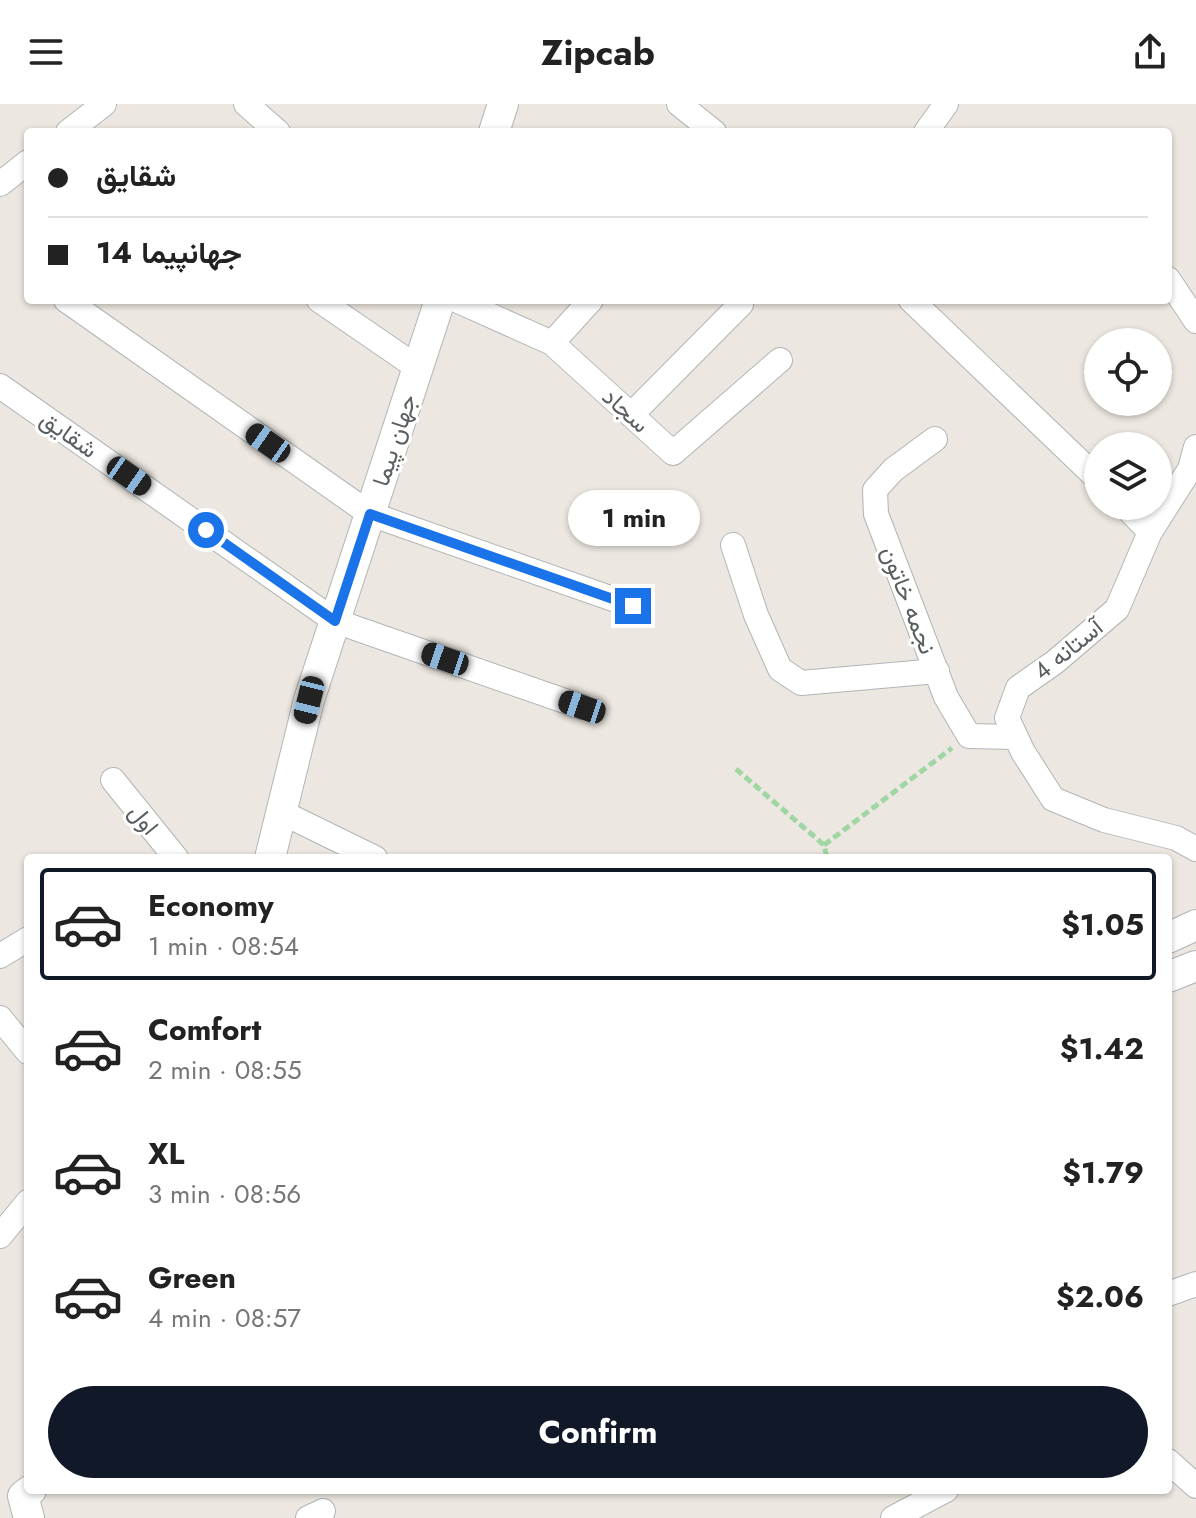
<!DOCTYPE html>
<html lang="en">
<head>
<meta charset="utf-8">
<style>
	:root { --surface:#fff; --page:#f2f2f2; --text:#222; --muted:#767676; --line:#e0e0e0; --accent:#111827 }
	body { margin:0; font-family:Jost,Vazirmatn,sans-serif; background:var(--page); color:var(--text); height:100vh; display:flex; flex-direction:column; font-size:30px; white-space:nowrap }
	* { box-sizing:border-box; margin:0 }
	p { font-size:26px; color:var(--muted) }
	.icon { flex:none; width:44px; height:44px; fill:none; stroke:currentColor; stroke-width:2; stroke-linecap:round; stroke-linejoin:round }
	.map { position:relative; flex:1; overflow:hidden }
	.panel { position:absolute; left:24px; top:750px; width:1148px; height:640px; display:flex; flex-direction:column; background:var(--surface); border-radius:8px; box-shadow:0 2px 6px #0004 }
	.panel>* { flex:none }
	.hud { position:absolute; left:24px; top:24px; width:1148px; height:176px; border-radius:8px; box-shadow:0 2px 6px #0004; display:grid; align-content:center; height:176px; padding:0 24px; background:var(--surface) }
	.fabs { position:absolute; left:1084px; top:224px; display:grid; gap:16px }
	.fabs a { display:grid; place-items:center; width:88px; height:88px; border-radius:50%; background:var(--surface); box-shadow:0 2px 6px #0004; font-size:40px }
	.end { position:absolute; width:36px; height:36px; margin:-18px; border:10px solid #1a73e8; background:#fff; box-shadow:0 0 0 4px #fff }
	.from { border-radius:50% }
	.bubble { position:absolute; height:56px; border-radius:28px; background:var(--surface); box-shadow:0 2px 6px #0004; font-size:26px; font-weight:700; line-height:56px; text-align:center }
	.car { position:absolute; width:24px; height:48px; margin:-24px -12px; border-radius:10px; box-shadow:0 0 6px 2px #0007; background:linear-gradient(#222 24%,#8ab4d8 0 40%,#222 0 76%,#8ab4d8 0 86%,#222 0) }
	.hud b { display:flex; align-items:center; gap:28px; height:76px; font-size:30px }
	.hud b+b { border-top:2px solid var(--line) }
	.hud i { width:20px; height:20px; background:var(--text) }
	ul { padding:14px 0 0; list-style:none }
	li { display:flex; align-items:center; gap:24px; height:112px; margin:0 16px 12px; padding:0 8px; border:4px solid transparent; border-radius:8px }
	li div { flex:1 }
	li b { display:block; font-size:30px }
	li em { font-style:normal; font-weight:700 }
	li.on { border-color:var(--accent) }
	li>.icon { width:72px; height:72px; stroke-width:1.5 }
	.primary-button { display:flex; gap:16px; margin-top:auto; padding:16px 24px }
	.primary-button a { flex:1; height:92px; border-radius:48px; background:var(--accent); color:#fff; font-size:32px; font-weight:700; line-height:92px; text-align:center }
	header { display:flex; justify-content:space-between; align-items:center; height:104px; padding:0 24px; background:var(--surface); font-size:36px; font-weight:700 }
	.map>svg:first-child { display:block }
</style>
</head>
<body>
<header><svg class="icon" aria-label="menu" viewBox="0 0 24 24"><path d="M4 6h16M4 12h16M4 18h16"/></svg>Zipcab<svg class="icon" aria-label="share" viewBox="0 0 24 24"><path d="M12 15V3M7 8l5-5 5 5M5 13v7h14v-7"/></svg></header>
<div class="map">
<svg width="1196" height="1414" viewBox="0 0 1196 1414">
	<rect width="100%" height="100%" fill="#ece7e0"/>
	<g fill="none" stroke-linecap="round" stroke-linejoin="round">
		<defs>
			<path id="minor" d="M 246,0 L 278,28
				M 679,0 L 714,28
				M 68,28 L 104,0
				M 926,28 L 946,0
				M 0,80 L 28,58
				M 1168,175 L 1196,217
				M 66,196 L 370,410 L 633,502
				M 319,196 L 418,264
				M 456,196 L 552,239 L 673,349 L 780,256
				M 911,196 L 1098,375
				M 552,239 L 591,196
				M 0,282 L 335,517 L 582,603
				M 631,311 L 741,200
				M 935,335 L 893,366 L 875,386 L 876,410 L 946,593 L 969,632 L 1015,633
				M 1196,343 L 1190,365 L 1150,428 L 1117,505 L 1055,558 L 1018,584 L 1007,614 L 1023,648 L 1053,695 L 1104,716 L 1176,734 L 1196,745
				M 1125,402 L 1150,428
				M 733,441 L 756,511 L 780,565 L 801,579 L 937,567
				M 113,676 L 176,754
				M 281,708 L 375,754
				M 0,852 L 28,835
				M 0,914 L 28,948
				M 0,1132 L 28,1098
				M 1168,1190 L 1196,1180
				M 1168,1357 L 1196,1382
				M 308,1414 L 323,1407
				M 893,1414 L 946,1386"/>
			<path id="tertiary" d="M 494,28 L 503,0
				M 270,754 L 309,596 L 440,196
				M 1168,834 L 1196,821
				M 1168,873 L 1196,862
				M 29,1414 L 23,1392 L 31,1386"/>
		</defs>
		<!-- minor casing -->
		<use href="#minor" stroke="#b1b5b8" stroke-width="26"/>
		<!-- tertiary casing -->
		<use href="#tertiary" stroke="#b1b5b8" stroke-width="32"/>
		<!-- path -->
		<path stroke="#9fd6a3" stroke-width="5" stroke-dasharray="8 4" stroke-linecap="butt" d="M 736,665 L 824,741 L 827,754
			M 824,741 L 952,644"/>
		<!-- minor -->
		<use href="#minor" stroke="#fff" stroke-width="24"/>
		<!-- tertiary -->
		<use href="#tertiary" stroke="#fff" stroke-width="30"/>
	</g>
	<g fill="none" stroke-linecap="round" stroke-linejoin="round">
		<!-- route -->
		<path stroke="#1a73e8" stroke-width="10" d="M 206,426 L 335,517 L 370,410 L 633,502"/>
	</g>
	<g text-anchor="middle" dominant-baseline="central" stroke-width="6" stroke-linejoin="round" paint-order="stroke">
		<!-- street labels -->
		<g font-size="24" fill="#595e61" stroke="#fff">
			<text transform="translate(626 306) rotate(42)">سجاد</text>
			<text transform="translate(69 330) rotate(35)">شقایق</text>
			<text transform="translate(394 336) rotate(-72)">جهان پیما</text>
			<text transform="translate(909 496) rotate(69)">نجمه خاتون</text>
			<text transform="translate(1068 545) rotate(-39)">آستانه 4</text>
			<text transform="translate(144 715) rotate(51)">اول</text>
		</g>
	</g>
</svg>
<div class="fabs">
<a><svg class="icon" aria-label="locate" viewBox="0 0 24 24"><circle cx="12" cy="12" r="6"/><path d="M12 2v4M12 18v4M2 12h4M18 12h4"/></svg></a>
<a><svg class="icon" aria-label="layers" viewBox="0 0 24 24"><path d="M12 4l9 5-9 5-9-5zM3 14l9 5 9-5"/></svg></a>
</div>
<i class="end from" style="left:206px;top:426px"></i>
<i class="end" style="left:633px;top:502px"></i>
<div class="bubble" style="left:568px;top:386px;width:132px">1 min</div>
<i class="car" style="left:268px;top:339px;rotate:305deg"></i>
<i class="car" style="left:129px;top:372px;rotate:125deg"></i>
<i class="car" style="left:445px;top:555px;rotate:289deg"></i>
<i class="car" style="left:309px;top:596px;rotate:194deg"></i>
<i class="car" style="left:582px;top:603px;rotate:289deg"></i>
<div class="hud">
<b><i class="from"></i>شقایق</b>
<b><i></i>جهانپیما 14</b>
</div>
<section class="panel">
<ul>
<li class="on"><svg class="icon" aria-label="car" viewBox="0 0 24 24"><path d="M5 17H2v-5l4-1 3-4h7l3 4 3 1v5h-3M9 17h6M6 11h13"/><circle cx="7" cy="17" r="2"/><circle cx="17" cy="17" r="2"/></svg><div><b>Economy</b><p>1 min · 08:54</p></div><em>$1.05</em></li>
<li><svg class="icon" aria-label="car" viewBox="0 0 24 24"><path d="M5 17H2v-5l4-1 3-4h7l3 4 3 1v5h-3M9 17h6M6 11h13"/><circle cx="7" cy="17" r="2"/><circle cx="17" cy="17" r="2"/></svg><div><b>Comfort</b><p>2 min · 08:55</p></div><em>$1.42</em></li>
<li><svg class="icon" aria-label="car" viewBox="0 0 24 24"><path d="M5 17H2v-5l4-1 3-4h7l3 4 3 1v5h-3M9 17h6M6 11h13"/><circle cx="7" cy="17" r="2"/><circle cx="17" cy="17" r="2"/></svg><div><b>XL</b><p>3 min · 08:56</p></div><em>$1.79</em></li>
<li><svg class="icon" aria-label="car" viewBox="0 0 24 24"><path d="M5 17H2v-5l4-1 3-4h7l3 4 3 1v5h-3M9 17h6M6 11h13"/><circle cx="7" cy="17" r="2"/><circle cx="17" cy="17" r="2"/></svg><div><b>Green</b><p>4 min · 08:57</p></div><em>$2.06</em></li>
</ul>
<div class="primary-button"><a>Confirm</a></div>
</section>
</div>
</body>
</html>
